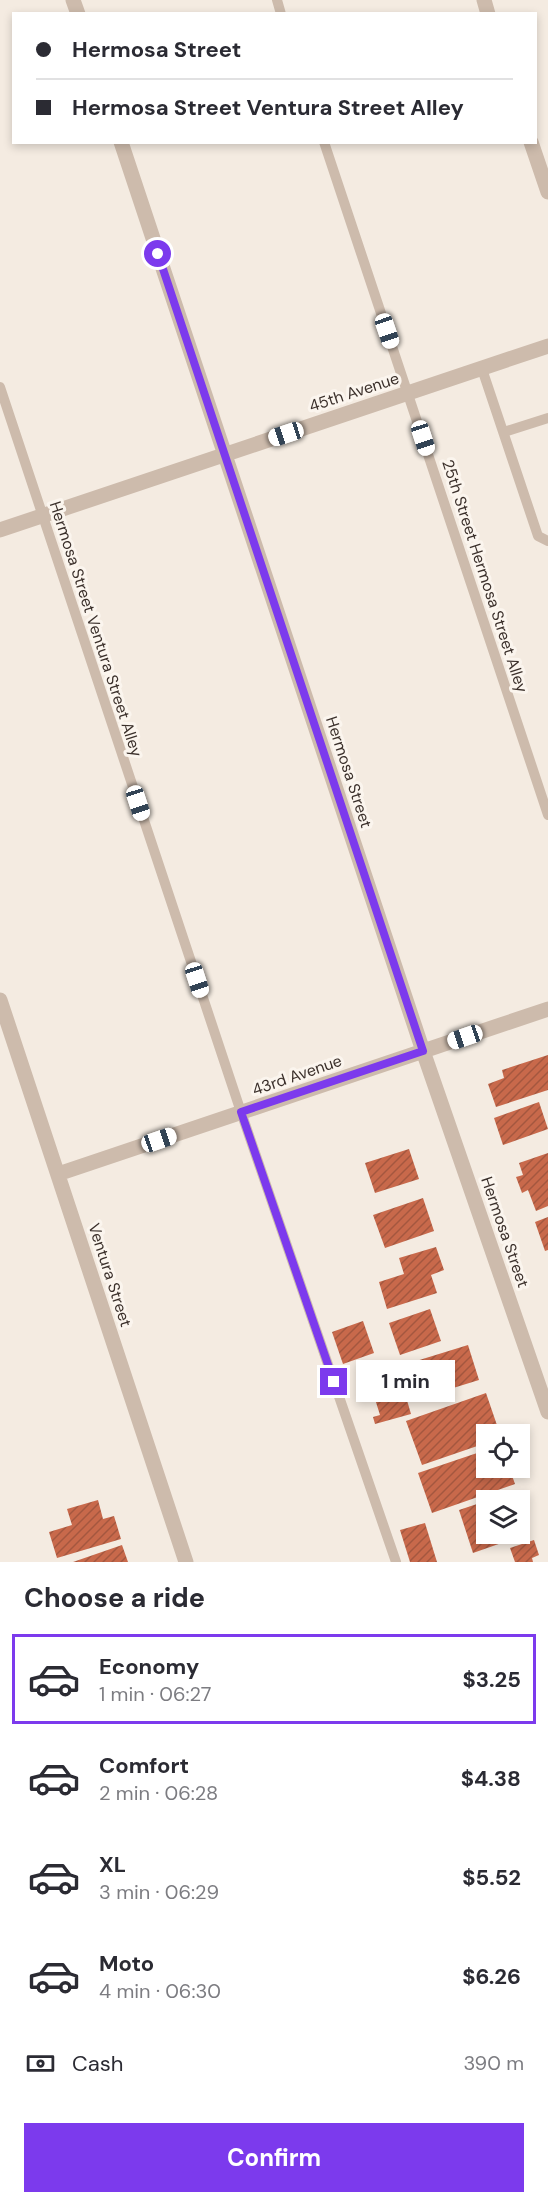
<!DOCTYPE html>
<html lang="en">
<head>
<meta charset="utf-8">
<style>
	:root { --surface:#fff; --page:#f2f2f3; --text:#2b2b33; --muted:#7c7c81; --line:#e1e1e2; --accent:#7c3aed }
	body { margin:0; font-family:"DM Sans",sans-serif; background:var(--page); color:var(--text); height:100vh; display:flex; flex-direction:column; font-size:22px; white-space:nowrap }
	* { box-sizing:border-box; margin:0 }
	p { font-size:20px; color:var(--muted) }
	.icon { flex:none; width:33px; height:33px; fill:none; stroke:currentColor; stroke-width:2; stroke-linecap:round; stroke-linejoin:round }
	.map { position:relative; height:1562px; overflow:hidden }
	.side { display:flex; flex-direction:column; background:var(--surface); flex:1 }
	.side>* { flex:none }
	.top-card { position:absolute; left:12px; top:12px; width:525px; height:132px; border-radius:0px; box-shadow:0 3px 9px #0003; display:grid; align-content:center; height:132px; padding:0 24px; background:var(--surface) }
	.buttons { position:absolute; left:476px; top:1424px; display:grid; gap:12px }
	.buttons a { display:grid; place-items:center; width:54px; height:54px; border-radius:0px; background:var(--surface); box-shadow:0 3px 9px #0003; font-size:30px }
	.end { position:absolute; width:27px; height:27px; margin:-14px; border:8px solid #7c3aed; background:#fff; box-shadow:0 0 0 3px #fff }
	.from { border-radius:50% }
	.bubble { position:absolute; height:42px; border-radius:0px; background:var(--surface); box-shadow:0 3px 9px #0003; font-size:20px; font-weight:700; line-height:42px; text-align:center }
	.car { position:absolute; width:18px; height:36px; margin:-18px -9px; border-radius:8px; box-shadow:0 0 4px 2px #0007; background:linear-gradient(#fff 24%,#345 0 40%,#fff 0 76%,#345 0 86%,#fff 0) }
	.top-card b { display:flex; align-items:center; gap:21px; height:57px; font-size:22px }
	.top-card b+b { border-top:2px solid var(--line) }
	.top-card i { width:15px; height:15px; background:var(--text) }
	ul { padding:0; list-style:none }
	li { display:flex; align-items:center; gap:18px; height:90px; margin:0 12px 9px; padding:0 12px; border:3px solid transparent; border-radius:0px }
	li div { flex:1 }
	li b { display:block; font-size:22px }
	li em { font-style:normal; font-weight:700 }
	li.current { border-color:var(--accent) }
	li>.icon { width:54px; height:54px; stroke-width:1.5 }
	h2 { padding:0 24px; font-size:27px; line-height:72px }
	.pay { display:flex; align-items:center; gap:15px; height:66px; padding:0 24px; font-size:22px }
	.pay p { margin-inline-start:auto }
	.cta { display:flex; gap:12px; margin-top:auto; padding:12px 24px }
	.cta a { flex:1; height:69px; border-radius:0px; background:var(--accent); color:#fff; font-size:24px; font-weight:700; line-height:69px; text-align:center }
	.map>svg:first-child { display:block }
</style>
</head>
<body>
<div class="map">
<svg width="548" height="1562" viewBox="0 0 548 1562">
	<defs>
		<pattern id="building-hatch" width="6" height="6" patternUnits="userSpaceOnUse" patternTransform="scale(1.5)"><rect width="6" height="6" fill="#c8694b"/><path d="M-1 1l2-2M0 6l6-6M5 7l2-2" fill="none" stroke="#a4573f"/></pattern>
	</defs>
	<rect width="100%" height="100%" fill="#f4ebe1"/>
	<!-- building -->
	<path fill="url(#building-hatch)" d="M 548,1055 L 548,1090 L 496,1107 L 488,1084 L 504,1078 L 502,1070 Z
		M 539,1102 L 548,1129 L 503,1145 L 494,1118 Z
		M 409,1149 L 419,1179 L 375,1193 L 365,1163 Z
		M 548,1153 L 548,1206 L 536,1211 L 528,1190 L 522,1193 L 516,1177 L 523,1175 L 519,1163 Z
		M 423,1198 L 434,1231 L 385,1248 L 373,1215 Z
		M 548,1217 L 548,1250 L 545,1251 L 535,1222 Z
		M 436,1247 L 444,1270 L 431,1275 L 437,1293 L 387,1309 L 379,1282 L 404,1274 L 399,1258 Z
		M 430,1309 L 441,1341 L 400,1355 L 389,1323 Z
		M 363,1321 L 374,1353 L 343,1364 L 332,1332 Z
		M 468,1345 L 479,1380 L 424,1397 L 413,1362 Z
		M 404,1390 L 411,1414 L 375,1424 L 373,1417 L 380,1415 L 375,1399 Z
		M 486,1393 L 500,1434 L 486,1434 L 486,1443 L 422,1465 L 406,1421 Z
		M 486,1450 L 486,1467 L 509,1467 L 515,1484 L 432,1513 L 418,1473 Z
		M 518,1490 L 524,1507 L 519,1509 L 519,1500 L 490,1500 Z
		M 98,1500 L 103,1519 L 114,1516 L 121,1539 L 57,1558 L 49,1532 L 72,1525 L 67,1509 Z
		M 486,1501 L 486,1533 L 519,1533 L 519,1512 L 527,1534 L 473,1553 L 459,1510 Z
		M 425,1523 L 437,1562 L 410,1562 L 400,1530 Z
		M 534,1540 L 539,1555 L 532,1558 L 533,1562 L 515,1562 L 510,1548 Z
		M 122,1545 L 128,1562 L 73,1562 Z"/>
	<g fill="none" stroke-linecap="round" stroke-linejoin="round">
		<!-- service -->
		<path stroke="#cdbbac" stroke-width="10" d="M 277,0 L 281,14
			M 324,142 L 548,815
			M 482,369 L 538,536 L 548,541
			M 0,387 L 241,1112 L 396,1562
			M 504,432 L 548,418"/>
		<!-- minor -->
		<path stroke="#cdbbac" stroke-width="15" d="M 73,0 L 78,14
			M 484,0 L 488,14
			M 121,142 L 423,1051 L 548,1412
			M 531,142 L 548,192
			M 0,530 L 548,346
			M 0,1000 L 186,1562
			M 58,1174 L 548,1009"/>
	</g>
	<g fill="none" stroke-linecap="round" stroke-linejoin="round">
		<!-- route -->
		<path stroke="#7c3aed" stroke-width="8" d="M 158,254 L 423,1051 L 241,1112 L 334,1382"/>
	</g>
	<g text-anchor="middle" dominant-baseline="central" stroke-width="6" stroke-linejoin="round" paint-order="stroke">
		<!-- street labels -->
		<g font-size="16" fill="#3b302b" stroke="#fbf5ee">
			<text transform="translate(354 392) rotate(-18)">45th Avenue</text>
			<text transform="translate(485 576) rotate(72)">25th Street Hermosa Street Alley</text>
			<text transform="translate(96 629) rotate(72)">Hermosa Street Ventura Street Alley</text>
			<text transform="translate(349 772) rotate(72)">Hermosa Street</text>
			<text transform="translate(297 1075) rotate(-19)">43rd Avenue</text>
			<text transform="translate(505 1232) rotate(71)">Hermosa Street</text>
			<text transform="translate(110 1275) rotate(72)">Ventura Street</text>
		</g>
	</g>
</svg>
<div class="buttons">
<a><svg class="icon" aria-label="locate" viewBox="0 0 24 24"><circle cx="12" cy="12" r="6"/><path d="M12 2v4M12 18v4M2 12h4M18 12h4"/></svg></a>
<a><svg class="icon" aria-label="layers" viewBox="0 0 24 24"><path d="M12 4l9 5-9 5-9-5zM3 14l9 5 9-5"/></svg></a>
</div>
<i class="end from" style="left:158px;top:254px"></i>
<i class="end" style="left:334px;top:1382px"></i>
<div class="bubble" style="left:356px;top:1360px;width:99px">1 min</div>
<i class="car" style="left:387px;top:331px;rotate:161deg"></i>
<i class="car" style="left:286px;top:434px;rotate:252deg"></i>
<i class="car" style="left:423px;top:438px;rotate:162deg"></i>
<i class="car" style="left:138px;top:803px;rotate:162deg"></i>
<i class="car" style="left:197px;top:980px;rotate:162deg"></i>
<i class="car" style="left:465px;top:1037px;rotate:251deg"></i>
<i class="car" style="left:159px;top:1140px;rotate:71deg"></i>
<div class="top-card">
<b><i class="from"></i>Hermosa Street</b>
<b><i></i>Hermosa Street Ventura Street Alley</b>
</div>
</div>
<section class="side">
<h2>Choose a ride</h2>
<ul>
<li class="current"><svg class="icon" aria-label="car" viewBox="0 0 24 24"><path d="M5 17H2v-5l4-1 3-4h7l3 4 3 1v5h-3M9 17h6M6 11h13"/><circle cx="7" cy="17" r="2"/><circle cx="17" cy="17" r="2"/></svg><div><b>Economy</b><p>1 min · 06:27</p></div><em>$3.25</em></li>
<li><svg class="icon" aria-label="car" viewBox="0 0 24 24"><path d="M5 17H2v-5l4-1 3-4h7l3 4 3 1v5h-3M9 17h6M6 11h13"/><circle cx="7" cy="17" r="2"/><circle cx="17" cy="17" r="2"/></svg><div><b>Comfort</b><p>2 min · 06:28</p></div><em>$4.38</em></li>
<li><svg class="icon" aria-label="car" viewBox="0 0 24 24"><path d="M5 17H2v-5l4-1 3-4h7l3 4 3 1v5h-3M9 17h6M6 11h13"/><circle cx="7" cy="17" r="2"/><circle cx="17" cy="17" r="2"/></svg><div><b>XL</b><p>3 min · 06:29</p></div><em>$5.52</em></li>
<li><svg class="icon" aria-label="car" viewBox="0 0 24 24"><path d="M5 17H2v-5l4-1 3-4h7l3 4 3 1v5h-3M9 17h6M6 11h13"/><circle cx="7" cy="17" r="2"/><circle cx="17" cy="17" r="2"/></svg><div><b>Moto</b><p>4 min · 06:30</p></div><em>$6.26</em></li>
</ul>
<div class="pay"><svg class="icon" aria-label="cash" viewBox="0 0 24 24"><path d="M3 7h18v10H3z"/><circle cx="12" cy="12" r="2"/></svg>Cash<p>390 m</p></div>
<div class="cta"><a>Confirm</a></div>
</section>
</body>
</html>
